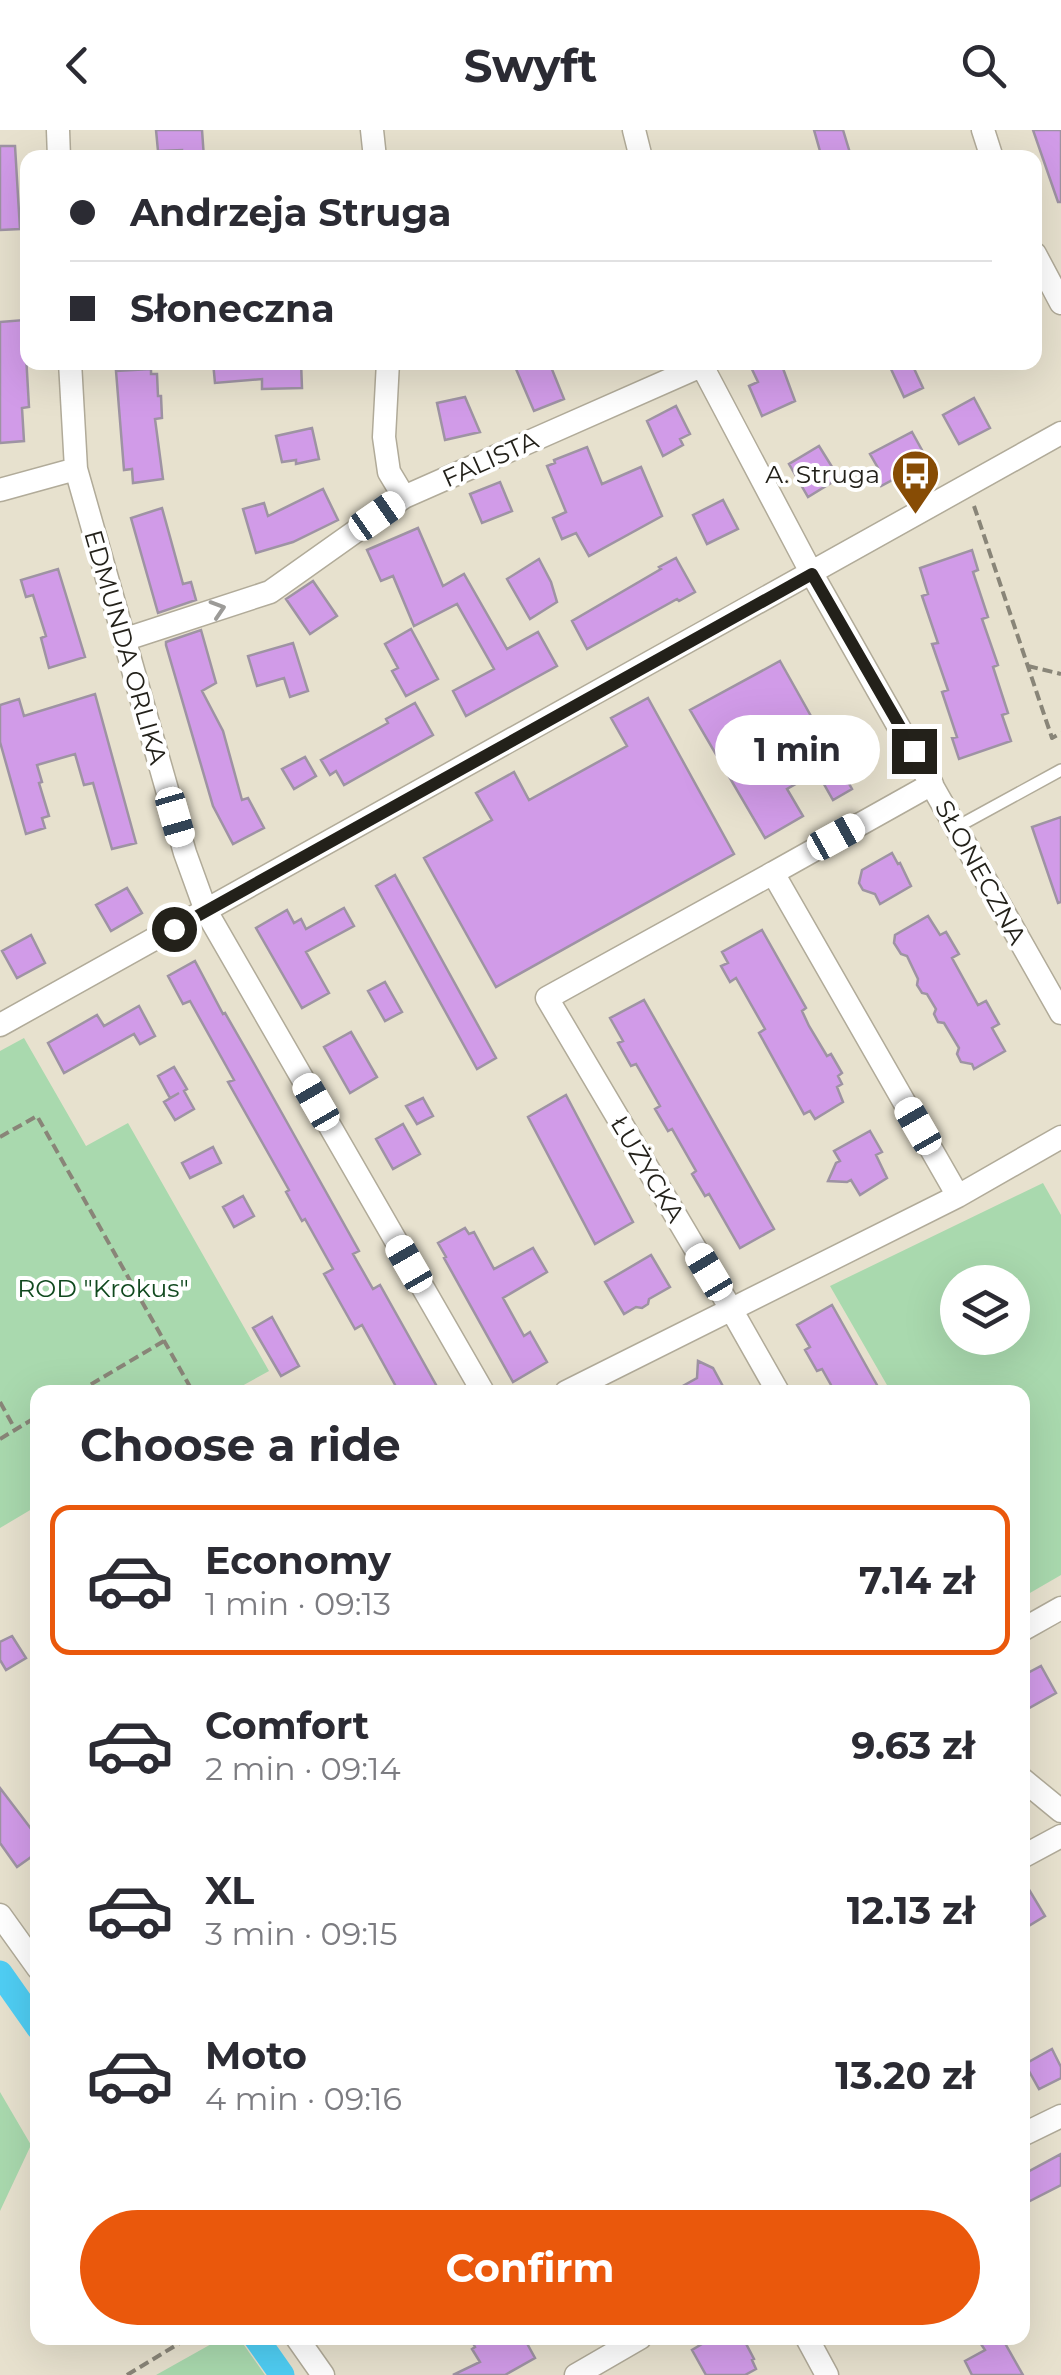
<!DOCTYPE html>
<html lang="en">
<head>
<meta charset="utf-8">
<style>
	:root { --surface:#fff; --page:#f7f7f7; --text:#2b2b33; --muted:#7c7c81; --line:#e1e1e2; --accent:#ea580c }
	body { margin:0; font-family:Montserrat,sans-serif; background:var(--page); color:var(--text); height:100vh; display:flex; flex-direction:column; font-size:38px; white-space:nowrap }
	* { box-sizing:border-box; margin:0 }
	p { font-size:32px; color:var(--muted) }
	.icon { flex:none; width:55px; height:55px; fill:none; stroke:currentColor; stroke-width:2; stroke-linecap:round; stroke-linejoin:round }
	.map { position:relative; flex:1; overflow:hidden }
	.drawer { position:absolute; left:30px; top:1255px; width:1000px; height:960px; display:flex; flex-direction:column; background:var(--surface); border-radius:20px; box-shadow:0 10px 40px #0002 }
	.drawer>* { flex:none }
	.top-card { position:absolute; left:20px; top:20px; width:1022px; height:220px; border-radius:20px; box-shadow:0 10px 40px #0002; display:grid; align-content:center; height:220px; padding:0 50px; background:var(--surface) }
	.fabs { position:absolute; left:940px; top:1135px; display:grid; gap:20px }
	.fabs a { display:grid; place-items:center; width:90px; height:90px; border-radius:50%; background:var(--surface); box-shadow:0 10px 40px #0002; font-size:50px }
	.end { position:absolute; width:45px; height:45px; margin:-22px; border:12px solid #23211a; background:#fff; box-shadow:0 0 0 5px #fff }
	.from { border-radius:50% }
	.bubble { position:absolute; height:70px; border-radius:35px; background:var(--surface); box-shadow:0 10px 40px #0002; font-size:32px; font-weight:700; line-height:70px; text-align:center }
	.car { position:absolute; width:30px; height:60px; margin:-30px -15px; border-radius:12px; box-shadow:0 0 8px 2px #0007; background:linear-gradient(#fff 24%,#345 0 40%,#fff 0 76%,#345 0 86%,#fff 0) }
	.top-card b { display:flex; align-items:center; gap:35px; height:95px; font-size:38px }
	.top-card b+b { border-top:2px solid var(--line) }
	.top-card i { width:25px; height:25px; background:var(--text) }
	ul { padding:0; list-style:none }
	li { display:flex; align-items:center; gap:30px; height:150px; margin:0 20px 15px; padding:0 30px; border:5px solid transparent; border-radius:20px }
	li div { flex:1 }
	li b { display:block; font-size:38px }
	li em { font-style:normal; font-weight:700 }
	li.active { border-color:var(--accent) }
	li>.icon { width:90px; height:90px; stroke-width:1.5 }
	h2 { padding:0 50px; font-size:45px; line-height:120px }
	.cta { display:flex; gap:20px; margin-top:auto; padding:20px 50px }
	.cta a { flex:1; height:115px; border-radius:60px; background:var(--accent); color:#fff; font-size:40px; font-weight:700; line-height:115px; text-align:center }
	header { display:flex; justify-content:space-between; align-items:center; height:130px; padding:0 50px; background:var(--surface); font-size:45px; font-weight:700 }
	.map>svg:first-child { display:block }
</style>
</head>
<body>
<header><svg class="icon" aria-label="back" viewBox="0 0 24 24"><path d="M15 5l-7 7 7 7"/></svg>Swyft<svg class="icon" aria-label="search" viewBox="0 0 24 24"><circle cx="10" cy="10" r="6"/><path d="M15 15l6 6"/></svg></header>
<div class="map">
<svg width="1061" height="2245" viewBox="0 0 1061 2245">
	<rect width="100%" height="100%" fill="#e7e1ce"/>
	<!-- green -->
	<path fill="#a9d9ae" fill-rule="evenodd" d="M 24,908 L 86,1016 L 128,993 L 269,1241 L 231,1262 L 38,1262 L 37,1376 L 0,1398 L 0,921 Z
		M 1043,1053 L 1061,1085 L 1061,1445 L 1023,1467 L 1022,1262 L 891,1262 L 830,1156 ZM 1012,1152 L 1012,1208 L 958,1208 L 958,1152 Z
		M 0,1962 L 31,2015 L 0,2081 Z
		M 222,2208 L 239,2208 L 265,2245 L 156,2245 Z"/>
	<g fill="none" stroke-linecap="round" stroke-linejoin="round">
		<!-- canal -->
		<path stroke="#4fcef4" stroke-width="25" d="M 0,1843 L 38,1897
			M 256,2208 L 282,2245"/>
	</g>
	<!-- building -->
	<path fill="#d19be8" stroke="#9e93a3" stroke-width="2.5" d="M 156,0 L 202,0 L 204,28 L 182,28 L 182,20 L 158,21 Z
		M 814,0 L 843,0 L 850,23 L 835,28 L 822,28 Z
		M 1033,0 L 1061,0 L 1061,72 L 1058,72 Z
		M 0,16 L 15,16 L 20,99 L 0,100 Z
		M 24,190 L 29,277 L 22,278 L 24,311 L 0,313 L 0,192 Z
		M 213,232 L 301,232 L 302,258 L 262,259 L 262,249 L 215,253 Z
		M 513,232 L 549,232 L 564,269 L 534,281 Z
		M 904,232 L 911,232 L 923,258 L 904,267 L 891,239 Z
		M 749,233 L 781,233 L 795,271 L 762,286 L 749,256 L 758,252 Z
		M 151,239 L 151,244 L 157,244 L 158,266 L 161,266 L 162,288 L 155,289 L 163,349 L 133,353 L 132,339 L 124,340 L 116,241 Z
		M 465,267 L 480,302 L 445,310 L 437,273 Z
		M 974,268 L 990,298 L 959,314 L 943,285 Z
		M 676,276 L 690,304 L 680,309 L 683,315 L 663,326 L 647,291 Z
		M 312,298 L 319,329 L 296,334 L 296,330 L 282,332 L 276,306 Z
		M 912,302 L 928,331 L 881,356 L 873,341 L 878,338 L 870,324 Z
		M 819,316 L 839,348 L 808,367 L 789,334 Z
		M 587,317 L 602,354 L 641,337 L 662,386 L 589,426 L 576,403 L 562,409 L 553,388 L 566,382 L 547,336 L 555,333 L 554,330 Z
		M 500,352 L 512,381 L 482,393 L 470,364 Z
		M 323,359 L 338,390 L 293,412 L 256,423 L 243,379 L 264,373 L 268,386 Z
		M 723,370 L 738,399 L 707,414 L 693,385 Z
		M 162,378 L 183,454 L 191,452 L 196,470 L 158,483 L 131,388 Z
		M 418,398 L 443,456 L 464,444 L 507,519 L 538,502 L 557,536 L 466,586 L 453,561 L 494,539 L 457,474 L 414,496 L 393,446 L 381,451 L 367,420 Z
		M 972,420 L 978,440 L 973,442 L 988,487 L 982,489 L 998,535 L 993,537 L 1008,583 L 1002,585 L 1011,611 L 959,629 L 952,608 L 957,607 L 942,562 L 948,560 L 932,514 L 938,513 L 922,466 L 928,464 L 920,438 Z
		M 676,428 L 695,462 L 679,471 L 677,469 L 587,519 L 572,491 L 661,439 L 659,437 Z
		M 539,429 L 551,452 L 557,472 L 530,489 L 507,449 Z
		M 58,439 L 85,527 L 49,538 L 41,508 L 46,506 L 33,465 L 26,467 L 21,450 Z
		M 313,451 L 337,486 L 310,504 L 286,469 Z
		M 411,499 L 438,549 L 406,566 L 392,541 L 398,538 L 385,514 Z
		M 201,500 L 216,553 L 202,561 L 223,601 L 242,670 L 248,668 L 264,698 L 233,714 L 213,676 L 166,515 L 166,512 Z
		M 293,513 L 308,561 L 290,567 L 284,548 L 257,556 L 248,526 Z
		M 780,531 L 852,659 L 833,670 L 817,642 L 787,659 L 803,686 L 765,708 L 690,580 Z
		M 95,564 L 136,713 L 112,719 L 93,653 L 84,655 L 75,624 L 37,635 L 42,652 L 39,653 L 49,686 L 42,688 L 45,698 L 26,704 L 0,612 L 0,575 L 19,569 L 24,586 Z
		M 648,568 L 734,724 L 496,857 L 424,728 L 492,690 L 476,663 L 514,642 L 529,670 L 627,616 L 611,588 Z
		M 415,573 L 433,605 L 344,655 L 336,641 L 330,645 L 321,630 L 388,593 L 386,589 Z
		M 305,627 L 316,646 L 294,659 L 282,639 Z
		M 1061,687 L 1061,772 L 1058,773 L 1032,697 Z
		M 892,723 L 898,734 L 900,733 L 911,756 L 880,774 L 875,764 L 863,760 L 859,753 L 862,740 Z
		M 395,745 L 496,928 L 477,939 L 376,756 Z
		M 127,758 L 142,783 L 111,801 L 96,775 Z
		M 344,778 L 354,796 L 306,822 L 329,863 L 302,878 L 256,798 L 287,780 L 294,793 L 301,789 L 306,799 Z
		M 928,786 L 940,805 L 946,802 L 959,824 L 952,828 L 978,875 L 986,871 L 999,894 L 992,898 L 1005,921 L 974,939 L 972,934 L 961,932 L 957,924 L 959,918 L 944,893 L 938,892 L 934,884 L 936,879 L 927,864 L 922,863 L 917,855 L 918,849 L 907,826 L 901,824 L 894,813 L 895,805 Z
		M 762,800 L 806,878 L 802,881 L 809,896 L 827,926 L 831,924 L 842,943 L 838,946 L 842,954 L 837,957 L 843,972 L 815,989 L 810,981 L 804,984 L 759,903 L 765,899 L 736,848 L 730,852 L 721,836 L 728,833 L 722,822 Z
		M 31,805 L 45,833 L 17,848 L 2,821 Z
		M 195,831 L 223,884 L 225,883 L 256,937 L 359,1121 L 353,1124 L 373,1159 L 380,1155 L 440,1262 L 399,1262 L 362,1195 L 355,1199 L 324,1144 L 333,1139 L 305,1089 L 302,1091 L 286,1062 L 289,1060 L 228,952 L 234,950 L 190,871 L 183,874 L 168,846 Z
		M 385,852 L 402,882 L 385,891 L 368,861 Z
		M 644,870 L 774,1099 L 740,1118 L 709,1064 L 705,1066 L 692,1044 L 696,1041 L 672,999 L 668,1001 L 655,979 L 660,976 L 636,934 L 631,936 L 618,913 L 623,911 L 610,888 Z
		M 139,876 L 155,906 L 140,914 L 134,904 L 64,943 L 48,913 L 97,885 L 104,896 Z
		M 351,902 L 377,947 L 350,963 L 324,917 Z
		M 174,937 L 187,959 L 184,961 L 194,979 L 175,990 L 164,972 L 179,963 L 170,968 L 158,946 Z
		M 566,965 L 633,1092 L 595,1114 L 528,987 Z
		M 423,968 L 433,986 L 417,994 L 406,976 Z
		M 403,994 L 420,1024 L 393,1039 L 376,1009 Z
		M 870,1001 L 882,1022 L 876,1025 L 887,1048 L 860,1065 L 851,1050 L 847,1052 L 828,1051 L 836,1033 L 840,1031 L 834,1021 Z
		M 213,1017 L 221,1033 L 190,1048 L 182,1033 Z
		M 243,1066 L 254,1086 L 234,1097 L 223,1077 Z
		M 465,1098 L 469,1104 L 474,1102 L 494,1139 L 533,1118 L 547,1142 L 503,1168 L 524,1206 L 530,1202 L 547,1232 L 513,1252 L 444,1128 L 446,1127 L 438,1113 Z
		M 651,1125 L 670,1157 L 649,1169 L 648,1174 L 642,1178 L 636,1177 L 624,1184 L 605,1152 Z
		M 832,1175 L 869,1241 L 881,1262 L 835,1262 L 822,1239 L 817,1241 L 805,1220 L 810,1217 L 797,1195 Z
		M 272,1187 L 299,1236 L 281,1246 L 253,1198 Z
		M 698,1231 L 713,1238 L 726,1262 L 672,1262 L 697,1248 Z
		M 12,1506 L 26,1528 L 6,1540 L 0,1530 L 0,1512 Z
		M 1041,1536 L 1056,1563 L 1022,1582 L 1022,1546 Z
		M 0,1658 L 38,1708 L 38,1722 L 17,1737 L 0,1713 Z
		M 1022,1748 L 1045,1786 L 1022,1800 Z
		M 1052,1919 L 1061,1937 L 1061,1948 L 1039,1959 L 1025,1934 Z
		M 1061,2024 L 1061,2055 L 1022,2075 L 1022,2045 Z
		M 470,2208 L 524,2208 L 535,2228 L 505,2245 L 453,2245 L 480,2232 L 472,2219 L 475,2217 Z
		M 712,2208 L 743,2208 L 754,2229 L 752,2230 L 756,2239 L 745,2245 L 706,2245 L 692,2220 Z
		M 977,2208 L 1002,2208 L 1023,2245 L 972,2245 L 965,2231 L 985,2220 Z"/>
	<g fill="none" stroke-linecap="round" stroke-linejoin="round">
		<defs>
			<path id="lane" d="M 955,698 L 1061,640"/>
			<path id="street" d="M 58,0 L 59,28
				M 372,0 L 375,28
				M 634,0 L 641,28
				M 983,0 L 992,28
				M 1035,124 L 1061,173
				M 70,232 L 76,339 L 185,723 L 206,781 L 483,1262
				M 388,232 L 384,307 L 389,342 L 404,367
				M 700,232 L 812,444 L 1061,883
				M 0,360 L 76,339
				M 126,509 L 270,462 L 404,367 L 701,236
				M 932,654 L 773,743 L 958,1066
				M 773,743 L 547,868 L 731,1179 L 778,1262
				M 0,895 L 1061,303
				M 566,1262 L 958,1066 L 1061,1007
				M 1022,1500 L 1061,1478
				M 1022,1649 L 1061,1681
				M 1022,1727 L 1061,1706
				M 0,1785 L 38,1838
				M 1022,2005 L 1061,1986
				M 297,2208 L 323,2245
				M 807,2208 L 827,2245
				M 576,2245 L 640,2208"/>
		</defs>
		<!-- lane casing -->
		<use href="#lane" stroke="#b1ab99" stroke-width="14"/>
		<!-- street casing -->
		<use href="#street" stroke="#b1ab99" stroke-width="25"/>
		<!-- path -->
		<path stroke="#898578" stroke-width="4" stroke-dasharray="10 5" stroke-linecap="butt" d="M 974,376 L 1052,608 L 1061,603
			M 1028,536 L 1061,544
			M 0,1007 L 37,986 L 193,1262
			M 78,1262 L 164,1211
			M 0,1272 L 15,1299
			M 0,1309 L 38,1286
			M 127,2245 L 188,2208"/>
		<!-- lane -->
		<use href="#lane" stroke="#fff" stroke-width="11"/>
		<!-- street -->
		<use href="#street" stroke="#fff" stroke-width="22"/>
	</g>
	<!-- one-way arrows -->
	<defs><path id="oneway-chevron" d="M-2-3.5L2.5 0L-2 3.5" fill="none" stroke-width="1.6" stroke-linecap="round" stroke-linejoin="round" transform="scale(2.5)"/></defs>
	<use stroke="#9c9b98" href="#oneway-chevron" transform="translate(218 479) rotate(-18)"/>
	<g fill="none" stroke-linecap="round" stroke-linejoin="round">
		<!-- route -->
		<path stroke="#23211a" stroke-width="12" d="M 174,799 L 812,444 L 914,621"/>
	</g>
	<!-- icons -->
	<defs>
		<symbol id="bus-pin" viewBox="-11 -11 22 30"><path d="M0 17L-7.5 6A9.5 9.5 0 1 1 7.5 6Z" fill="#874c05" stroke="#fff"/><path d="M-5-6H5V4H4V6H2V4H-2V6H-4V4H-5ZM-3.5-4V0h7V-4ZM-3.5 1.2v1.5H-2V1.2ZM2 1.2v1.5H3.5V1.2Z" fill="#fff"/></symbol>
	</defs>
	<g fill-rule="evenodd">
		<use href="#bus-pin" x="888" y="316" width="55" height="75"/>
	</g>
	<g text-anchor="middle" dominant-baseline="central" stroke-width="8" stroke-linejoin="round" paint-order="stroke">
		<!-- street labels -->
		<g font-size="25" fill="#23211a" stroke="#fff">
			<text transform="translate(490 329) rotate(-24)">FALISTA</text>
			<text transform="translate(126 517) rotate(74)">EDMUNDA ORLIKA</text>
			<text transform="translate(981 742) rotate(61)">SŁONECZNA</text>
			<text transform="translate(648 1039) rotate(59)">ŁUŻYCKA</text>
		</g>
		<!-- poi labels -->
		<g font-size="25" fill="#23211a" stroke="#fff" text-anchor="end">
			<text x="880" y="344">A. Struga</text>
		</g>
		<!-- park labels -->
		<g font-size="25" fill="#11491f" stroke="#fff">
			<text x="103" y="1158">ROD "Krokus"</text>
		</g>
	</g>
</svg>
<div class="fabs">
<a><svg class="icon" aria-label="layers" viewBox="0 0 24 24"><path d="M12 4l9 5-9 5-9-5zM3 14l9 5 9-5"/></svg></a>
</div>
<i class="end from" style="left:174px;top:799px"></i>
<i class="end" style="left:914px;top:621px"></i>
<div class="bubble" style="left:715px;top:585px;width:165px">1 min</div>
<i class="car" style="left:377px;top:386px;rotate:55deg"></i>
<i class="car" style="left:175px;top:687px;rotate:164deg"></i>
<i class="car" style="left:836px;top:707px;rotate:61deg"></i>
<i class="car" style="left:316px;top:972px;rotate:330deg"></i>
<i class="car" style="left:918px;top:996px;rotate:330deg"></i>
<i class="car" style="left:409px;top:1134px;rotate:330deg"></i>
<i class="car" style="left:709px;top:1142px;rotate:329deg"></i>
<div class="top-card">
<b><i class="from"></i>Andrzeja Struga</b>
<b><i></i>Słoneczna</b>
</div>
<section class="drawer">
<h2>Choose a ride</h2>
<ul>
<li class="active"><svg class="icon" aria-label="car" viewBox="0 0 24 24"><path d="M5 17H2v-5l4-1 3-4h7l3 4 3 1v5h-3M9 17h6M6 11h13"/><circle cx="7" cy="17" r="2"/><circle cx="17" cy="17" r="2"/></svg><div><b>Economy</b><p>1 min · 09:13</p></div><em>7.14 zł</em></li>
<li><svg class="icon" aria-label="car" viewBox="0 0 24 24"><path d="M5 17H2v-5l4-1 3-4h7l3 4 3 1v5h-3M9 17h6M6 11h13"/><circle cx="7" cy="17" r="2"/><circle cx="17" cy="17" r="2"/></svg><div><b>Comfort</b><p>2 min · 09:14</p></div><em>9.63 zł</em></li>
<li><svg class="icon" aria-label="car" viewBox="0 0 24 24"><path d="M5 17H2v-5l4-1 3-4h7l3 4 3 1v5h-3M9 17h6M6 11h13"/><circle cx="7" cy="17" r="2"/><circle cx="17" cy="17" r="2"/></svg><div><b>XL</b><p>3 min · 09:15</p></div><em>12.13 zł</em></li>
<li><svg class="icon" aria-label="car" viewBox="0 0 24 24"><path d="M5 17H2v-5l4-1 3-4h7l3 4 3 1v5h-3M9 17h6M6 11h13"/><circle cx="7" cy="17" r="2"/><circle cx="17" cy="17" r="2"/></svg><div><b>Moto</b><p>4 min · 09:16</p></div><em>13.20 zł</em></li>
</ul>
<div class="cta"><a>Confirm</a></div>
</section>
</div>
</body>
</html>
